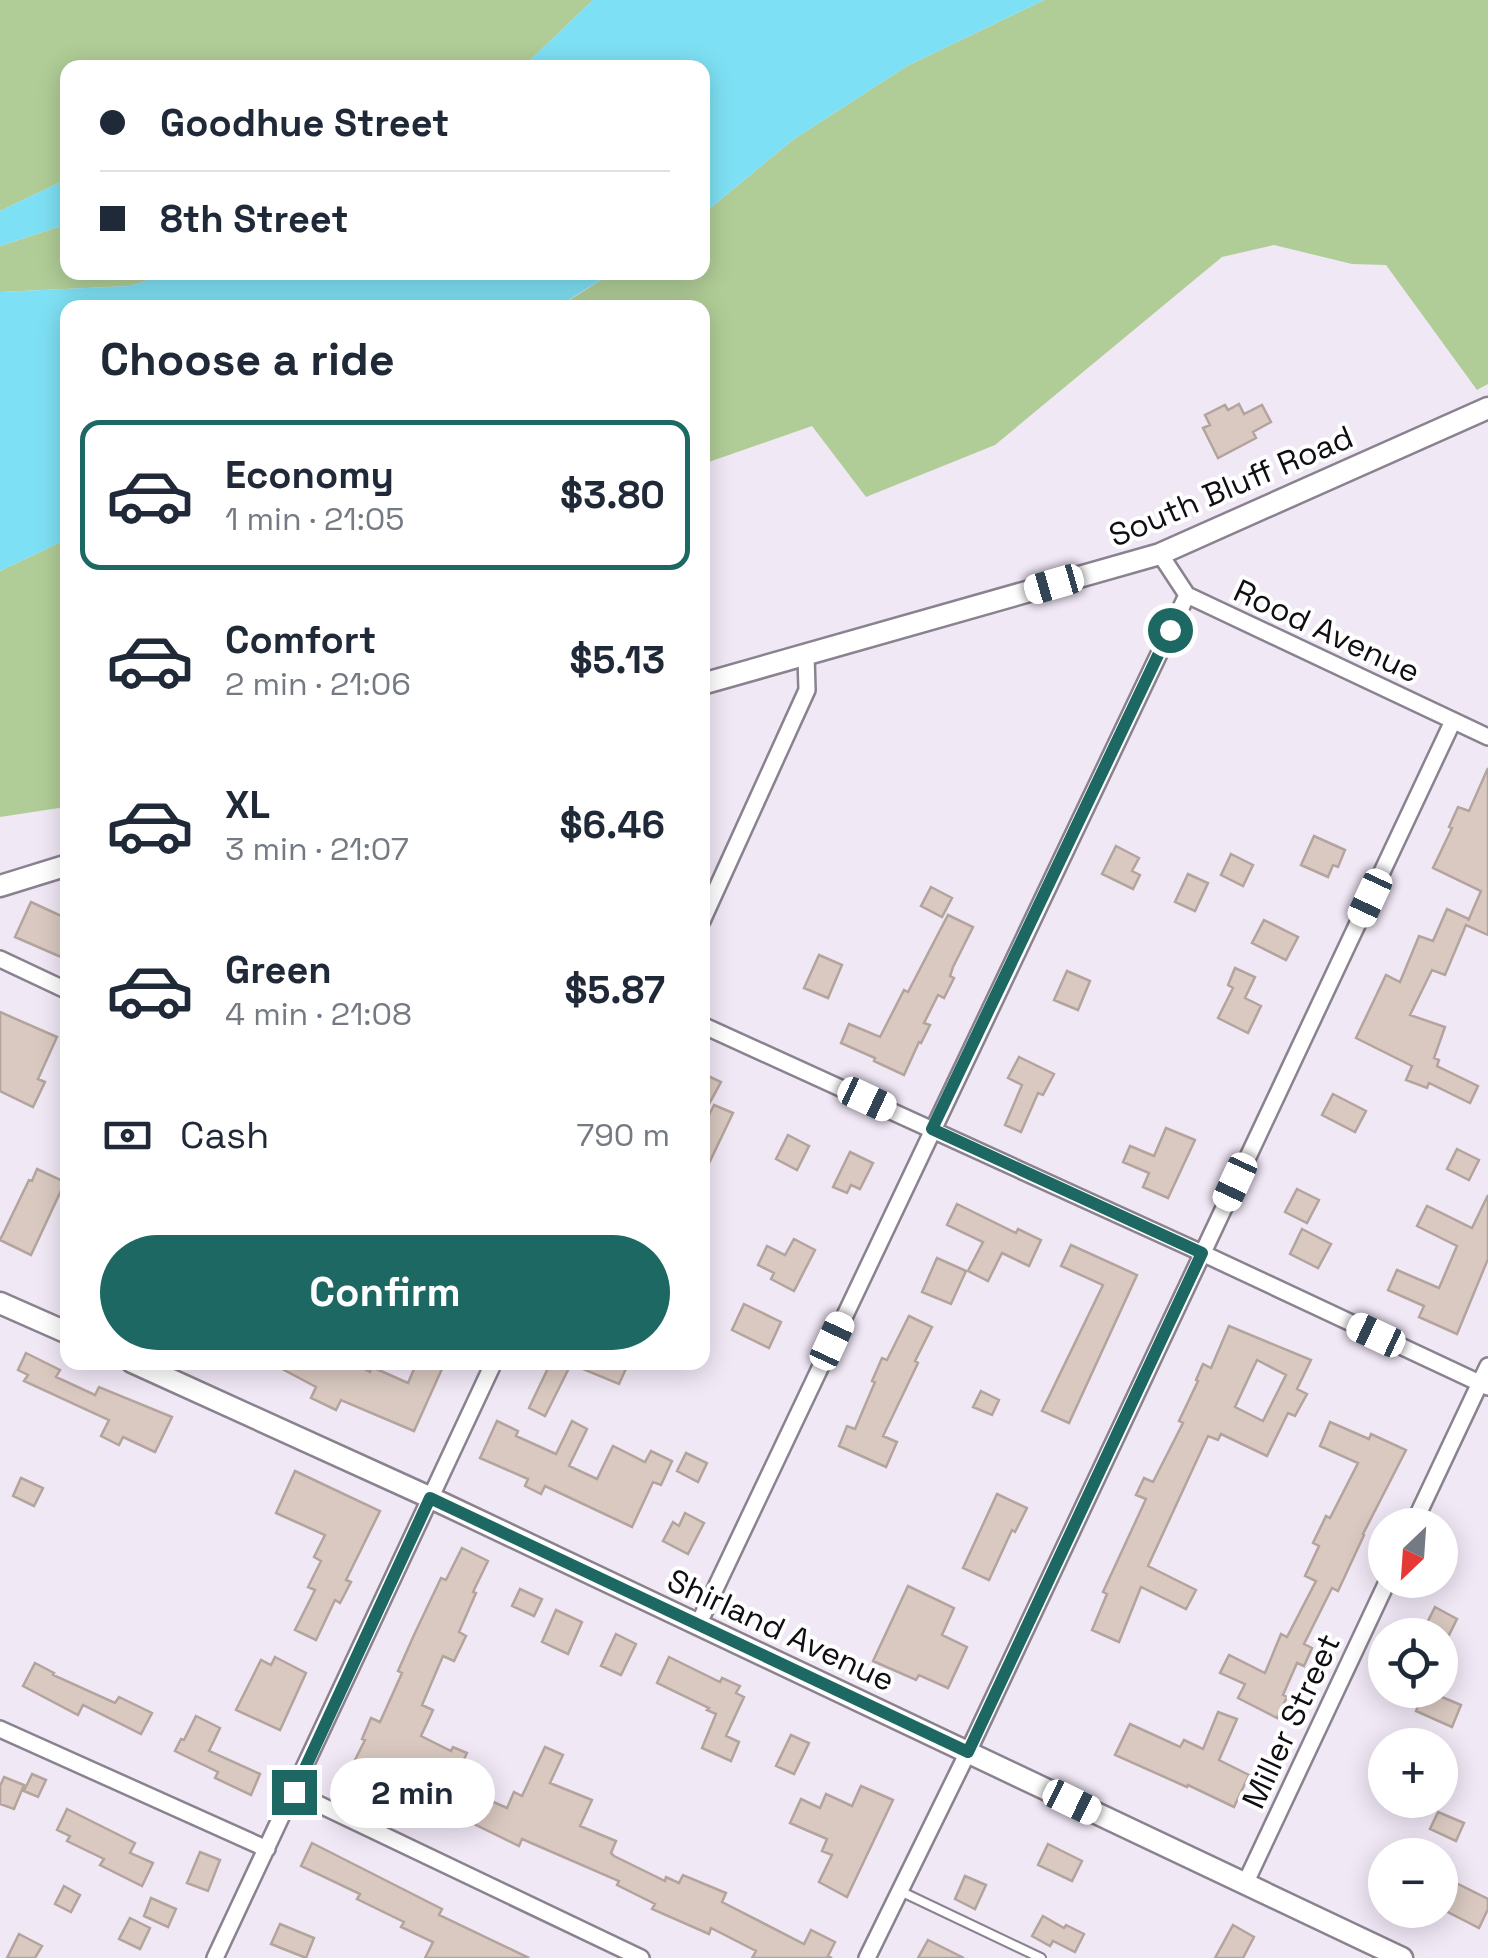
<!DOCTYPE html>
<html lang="en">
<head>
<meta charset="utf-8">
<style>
	:root { --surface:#fff; --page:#f2f2f3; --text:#1f2937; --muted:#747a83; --line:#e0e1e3; --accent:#1d6862 }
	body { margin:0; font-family:"Space Grotesk",sans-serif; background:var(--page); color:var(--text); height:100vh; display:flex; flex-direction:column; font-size:38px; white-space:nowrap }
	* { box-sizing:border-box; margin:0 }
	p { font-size:32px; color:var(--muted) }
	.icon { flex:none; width:55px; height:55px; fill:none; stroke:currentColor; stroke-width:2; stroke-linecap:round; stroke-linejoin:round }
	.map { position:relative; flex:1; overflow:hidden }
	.side { position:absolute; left:60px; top:300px; width:650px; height:1070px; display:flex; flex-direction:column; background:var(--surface); border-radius:20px; box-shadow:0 5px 25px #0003 }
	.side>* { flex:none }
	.guide { position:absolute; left:60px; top:60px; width:650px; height:220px; border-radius:20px; box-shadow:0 5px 25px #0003; display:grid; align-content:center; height:220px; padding:0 40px; background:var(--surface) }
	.needle { width:65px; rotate:205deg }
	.buttons { position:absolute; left:1368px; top:1508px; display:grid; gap:20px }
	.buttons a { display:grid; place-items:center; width:90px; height:90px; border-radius:50%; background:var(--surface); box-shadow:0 5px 25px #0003; font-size:50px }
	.end { position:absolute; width:45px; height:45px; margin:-22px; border:12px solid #1d6862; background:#fff; box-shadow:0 0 0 5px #fff }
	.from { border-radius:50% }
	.bubble { position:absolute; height:70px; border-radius:35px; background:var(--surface); box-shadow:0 5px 25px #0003; font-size:32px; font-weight:600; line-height:70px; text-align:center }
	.car { position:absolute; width:30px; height:60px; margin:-30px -15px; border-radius:12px; box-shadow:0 0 8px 2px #0007; background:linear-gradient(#fff 24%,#345 0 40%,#fff 0 76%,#345 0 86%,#fff 0) }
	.guide b { display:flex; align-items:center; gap:35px; height:95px; font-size:38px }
	.guide b+b { border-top:2px solid var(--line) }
	.guide i { width:25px; height:25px; background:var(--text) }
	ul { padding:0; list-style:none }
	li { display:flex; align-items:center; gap:30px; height:150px; margin:0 20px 15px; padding:0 20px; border:5px solid transparent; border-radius:20px }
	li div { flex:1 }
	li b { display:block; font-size:38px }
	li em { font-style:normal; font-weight:600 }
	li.current { border-color:var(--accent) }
	li>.icon { width:90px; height:90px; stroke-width:1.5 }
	h2 { padding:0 40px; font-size:45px; line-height:120px }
	.pay { display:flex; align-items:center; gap:25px; height:110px; padding:0 40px; font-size:38px }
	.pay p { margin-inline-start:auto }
	.button { display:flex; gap:20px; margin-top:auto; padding:20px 40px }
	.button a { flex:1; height:115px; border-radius:60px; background:var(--accent); color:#fff; font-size:40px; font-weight:600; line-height:115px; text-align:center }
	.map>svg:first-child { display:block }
</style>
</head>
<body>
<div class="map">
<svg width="1488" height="1958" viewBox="0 0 1488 1958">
	<rect width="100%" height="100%" fill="#f1e8f6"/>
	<!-- green -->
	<path fill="#b0cd97" d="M 0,0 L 593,0 L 523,67 L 68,68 L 67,179 L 0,211 Z
		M 1044,0 L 1488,0 L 1488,384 L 1477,390 L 1386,265 L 1352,264 L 1274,245 L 1222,257 L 995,445 L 866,497 L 812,426 L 703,464 L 702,308 L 557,308 L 612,273 L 702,272 L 703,214 L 794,139 L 907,66 Z
		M 67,224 L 68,272 L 172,273 L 130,286 L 0,292 L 0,246 Z
		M 67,539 L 67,815 L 59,808 L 0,817 L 0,571 Z"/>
	<!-- water -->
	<path fill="#7ee0f4" d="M 593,0 L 1044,0 L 907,66 L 794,139 L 703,214 L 702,68 L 523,67 Z
		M 67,179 L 67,224 L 0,246 L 0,211 Z
		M 172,273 L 172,272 L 612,273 L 557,307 L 68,308 L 67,539 L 0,571 L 0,292 L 130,286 Z"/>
	<!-- building -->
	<path fill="#d9c9c1" stroke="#b3a49d" stroke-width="2.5" fill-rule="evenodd" d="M 1239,404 L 1244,414 L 1262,405 L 1271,422 L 1253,432 L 1256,438 L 1218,458 L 1203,428 L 1210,425 L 1205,415 L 1225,405 L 1228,410 Z
		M 1488,768 L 1488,935 L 1466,925 L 1445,975 L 1432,970 L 1410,1015 L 1445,1027 L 1434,1058 L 1439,1060 L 1437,1066 L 1478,1086 L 1470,1103 L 1429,1083 L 1427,1088 L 1406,1080 L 1412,1066 L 1356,1038 L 1386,975 L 1400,982 L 1419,936 L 1433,941 L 1447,909 L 1469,919 L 1468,921 L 1481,891 L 1433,868 L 1452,828 L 1449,827 L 1458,807 L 1469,811 Z
		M 1314,836 L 1345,850 L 1338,867 L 1333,865 L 1328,877 L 1301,865 Z
		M 1116,846 L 1139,858 L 1132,871 L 1140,875 L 1133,889 L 1102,874 Z
		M 1231,854 L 1253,865 L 1243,886 L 1221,875 Z
		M 1188,874 L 1208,883 L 1195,911 L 1175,902 Z
		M 931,887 L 952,898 L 942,917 L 921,906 Z
		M 31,902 L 68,919 L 68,960 L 15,937 Z
		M 948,915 L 973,927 L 953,967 L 950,976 L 954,978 L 944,998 L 938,995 L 924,1023 L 930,1025 L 921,1043 L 919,1042 L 904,1075 L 874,1061 L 875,1058 L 841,1043 L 849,1024 L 880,1037 L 904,990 L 908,992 Z
		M 1264,920 L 1298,937 L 1286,960 L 1252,943 Z
		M 819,955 L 842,965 L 828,998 L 804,988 Z
		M 1235,968 L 1255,977 L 1245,998 L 1261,1006 L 1248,1033 L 1218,1018 L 1233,988 L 1228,985 Z
		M 1067,971 L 1090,981 L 1078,1010 L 1054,1000 Z
		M 0,1012 L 57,1037 L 38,1079 L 45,1082 L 33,1107 L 0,1091 Z
		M 1019,1057 L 1054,1074 L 1043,1095 L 1038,1093 L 1021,1132 L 1005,1125 L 1022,1085 L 1008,1078 Z
		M 702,1073 L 721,1082 L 702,1117 Z
		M 1333,1094 L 1366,1111 L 1355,1132 L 1322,1115 Z
		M 714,1105 L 733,1113 L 702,1178 L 702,1129 Z
		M 1166,1128 L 1195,1140 L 1168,1198 L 1143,1187 L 1149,1173 L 1123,1162 L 1130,1146 L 1154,1156 Z
		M 788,1135 L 809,1146 L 797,1170 L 776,1159 Z
		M 1457,1149 L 1479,1160 L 1469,1180 L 1447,1169 Z
		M 850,1152 L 873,1163 L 860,1189 L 851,1185 L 847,1193 L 833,1187 Z
		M 37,1169 L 65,1182 L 31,1255 L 0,1240 L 29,1180 L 32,1181 Z
		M 1297,1189 L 1319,1200 L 1307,1223 L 1285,1212 Z
		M 1488,1195 L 1488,1259 L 1457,1334 L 1419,1317 L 1424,1306 L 1388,1290 L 1397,1270 L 1439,1288 L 1457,1246 L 1417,1226 L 1427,1206 L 1472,1228 Z
		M 957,1204 L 1016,1233 L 1018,1229 L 1041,1240 L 1029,1266 L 1002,1253 L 988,1281 L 968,1271 L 983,1242 L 947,1225 Z
		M 1302,1229 L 1331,1244 L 1318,1268 L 1290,1254 Z
		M 794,1239 L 815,1250 L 794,1291 L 771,1279 L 774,1273 L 758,1265 L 767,1246 L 785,1255 Z
		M 1071,1245 L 1137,1275 L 1069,1423 L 1042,1411 L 1103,1285 L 1061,1266 Z
		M 937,1258 L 966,1271 L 951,1304 L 922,1292 Z
		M 744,1304 L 781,1322 L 769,1348 L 732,1330 Z
		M 909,1316 L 932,1327 L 915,1361 L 918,1363 L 883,1436 L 897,1442 L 886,1467 L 839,1446 L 847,1426 L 855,1429 L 875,1382 L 872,1381 L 882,1358 L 887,1360 Z
		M 1229,1326 L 1311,1360 L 1297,1389 L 1307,1394 L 1295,1416 L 1288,1413 L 1267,1456 L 1221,1434 L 1218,1440 L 1208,1436 L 1148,1566 L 1196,1590 L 1186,1609 L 1141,1587 L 1119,1642 L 1092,1630 L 1107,1594 L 1103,1592 L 1146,1499 L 1136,1495 L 1144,1478 L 1153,1482 L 1183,1423 L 1179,1421 L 1198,1381 L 1196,1380 L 1203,1364 L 1211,1368 ZM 1257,1360 L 1286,1375 L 1263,1421 L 1235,1407 Z
		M 26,1353 L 60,1370 L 56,1377 L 95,1395 L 99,1387 L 172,1417 L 155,1452 L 123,1437 L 119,1445 L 101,1436 L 109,1420 L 24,1381 L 28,1375 L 18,1370 Z
		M 269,1362 L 351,1362 L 370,1372 L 372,1367 L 408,1383 L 417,1362 L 445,1362 L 414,1431 L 341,1400 L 336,1410 L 311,1398 L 316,1387 Z
		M 551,1362 L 629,1362 L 619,1384 L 571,1364 L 545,1416 L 529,1408 Z
		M 981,1391 L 999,1400 L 992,1415 L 973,1407 Z
		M 497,1421 L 518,1431 L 516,1436 L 556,1454 L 572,1421 L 587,1429 L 569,1466 L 597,1479 L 613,1446 L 645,1462 L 651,1451 L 672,1461 L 661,1485 L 653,1482 L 632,1527 L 545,1486 L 541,1494 L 525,1486 L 528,1479 L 480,1458 Z
		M 1330,1422 L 1369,1439 L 1371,1434 L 1406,1450 L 1363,1534 L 1364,1535 L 1338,1591 L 1332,1588 L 1304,1644 L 1312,1648 L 1304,1666 L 1297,1663 L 1283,1695 L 1287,1697 L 1277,1718 L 1238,1698 L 1245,1684 L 1220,1673 L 1229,1655 L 1265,1673 L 1281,1634 L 1287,1637 L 1316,1581 L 1305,1576 L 1319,1546 L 1313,1543 L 1326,1516 L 1330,1518 L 1358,1463 L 1320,1446 Z
		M 686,1453 L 707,1463 L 698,1482 L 677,1471 Z
		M 295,1471 L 380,1511 L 346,1580 L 351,1582 L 340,1603 L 335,1600 L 316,1640 L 295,1630 L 315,1590 L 308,1587 L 321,1561 L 314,1557 L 325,1535 L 276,1513 Z
		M 21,1478 L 43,1488 L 34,1506 L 13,1496 Z
		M 997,1494 L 1027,1508 L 1015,1532 L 1012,1530 L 989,1580 L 963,1568 Z
		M 685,1513 L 704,1523 L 688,1554 L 663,1541 L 673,1522 L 679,1526 Z
		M 462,1548 L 488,1561 L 473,1592 L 476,1593 L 459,1632 L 466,1636 L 454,1661 L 443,1656 L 422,1705 L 433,1710 L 421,1736 L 451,1751 L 453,1747 L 467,1753 L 453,1784 L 507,1808 L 514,1792 L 522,1796 L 545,1747 L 563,1755 L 550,1783 L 592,1800 L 580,1826 L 616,1841 L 611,1853 L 614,1856 L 665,1881 L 666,1877 L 679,1883 L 683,1875 L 726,1893 L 722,1902 L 804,1944 L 811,1930 L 835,1942 L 828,1956 L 832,1958 L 752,1958 L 756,1951 L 711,1928 L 709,1934 L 652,1909 L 655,1904 L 617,1885 L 619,1881 L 522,1839 L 519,1846 L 419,1797 L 420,1793 L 388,1778 L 382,1790 L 348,1774 L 365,1740 L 362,1739 L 371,1718 L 380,1722 L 402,1673 L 398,1671 L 414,1635 L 441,1578 L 446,1580 Z
		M 908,1586 L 954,1608 L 942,1635 L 967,1647 L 948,1688 L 919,1675 L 916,1680 L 873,1661 Z
		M 520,1589 L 542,1599 L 534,1616 L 512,1606 Z
		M 1435,1607 L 1457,1619 L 1449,1635 L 1421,1635 Z
		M 556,1610 L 582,1622 L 568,1654 L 542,1642 Z
		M 616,1634 L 636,1644 L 621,1675 L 601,1666 Z
		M 275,1657 L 306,1673 L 280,1730 L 236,1710 L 261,1660 L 271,1665 Z
		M 669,1657 L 720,1682 L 722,1678 L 740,1686 L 736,1693 L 744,1697 L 726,1736 L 739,1742 L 731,1761 L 702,1748 L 716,1714 L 707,1710 L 709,1708 L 657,1683 Z
		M 35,1663 L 54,1673 L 53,1675 L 115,1703 L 119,1697 L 152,1713 L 141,1734 L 83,1705 L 78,1715 L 23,1686 Z
		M 1425,1690 L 1461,1705 L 1452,1727 L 1416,1711 Z
		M 1218,1712 L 1237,1719 L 1219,1760 L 1249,1775 L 1234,1807 L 1188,1785 L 1187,1787 L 1115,1755 L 1130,1724 L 1180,1747 L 1184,1740 L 1203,1749 Z
		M 196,1716 L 220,1728 L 209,1751 L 260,1774 L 251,1795 L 215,1778 L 218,1772 L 175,1751 L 181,1739 L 184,1740 Z
		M 791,1735 L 809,1743 L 794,1774 L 776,1766 Z
		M 32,1774 L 46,1780 L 38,1797 L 24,1791 Z
		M 4,1777 L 24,1785 L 14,1809 L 0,1804 L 0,1786 Z
		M 861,1786 L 893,1800 L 847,1897 L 819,1882 L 832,1855 L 822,1851 L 827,1839 L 790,1823 L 801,1799 L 820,1808 L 826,1794 L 852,1806 Z
		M 67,1809 L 135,1843 L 130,1853 L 153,1863 L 142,1886 L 100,1865 L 104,1859 L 67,1841 L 70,1836 L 57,1830 Z
		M 1438,1812 L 1464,1823 L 1456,1841 L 1430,1829 Z
		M 312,1843 L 442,1909 L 439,1915 L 529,1958 L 425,1958 L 433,1942 L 401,1927 L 404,1922 L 357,1899 L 360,1894 L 301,1866 Z
		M 1048,1844 L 1082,1861 L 1072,1881 L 1038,1865 Z
		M 200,1852 L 220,1860 L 208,1891 L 187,1883 Z
		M 1440,1875 L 1488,1899 L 1488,1909 L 1479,1928 L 1440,1908 Z
		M 965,1876 L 986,1885 L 975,1909 L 955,1899 Z
		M 64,1886 L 80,1895 L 71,1912 L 55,1904 Z
		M 151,1898 L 176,1909 L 168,1927 L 144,1916 Z
		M 1043,1916 L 1064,1928 L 1066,1925 L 1084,1934 L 1075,1952 L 1053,1941 L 1050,1946 L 1032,1936 Z
		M 130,1918 L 150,1928 L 140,1949 L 119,1939 Z
		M 280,1924 L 314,1938 L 306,1958 L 271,1944 Z
		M 1233,1925 L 1254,1937 L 1243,1958 L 1215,1958 Z
		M 19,1934 L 42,1946 L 35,1958 L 7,1958 Z
		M 928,1940 L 964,1958 L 918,1958 Z"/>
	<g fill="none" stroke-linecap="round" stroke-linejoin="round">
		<defs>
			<path id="service" d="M 900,1891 L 1041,1958"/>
			<path id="minor" d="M 1160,554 L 1187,595 L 1488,737
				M 702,921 L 807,690 L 806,655
				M 0,959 L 68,991
				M 702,1025 L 1202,1253 L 1488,1387
				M 1413,1525 L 1488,1366
				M 698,1625 L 1187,595
				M 0,1729 L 267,1849
				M 293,1792 L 641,1958
				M 1245,1884 L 1388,1580
				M 215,1958 L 494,1362
				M 867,1958 L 968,1752 L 1453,721"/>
			<path id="tertiary" d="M 702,684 L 1160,554 L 1488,408
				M 0,886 L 68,865
				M 0,1303 L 68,1333
				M 132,1362 L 429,1497 L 1402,1958"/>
		</defs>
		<!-- service casing -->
		<use href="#service" stroke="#8a828f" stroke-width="12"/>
		<!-- minor casing -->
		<use href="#minor" stroke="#8a828f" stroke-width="20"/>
		<!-- tertiary casing -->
		<use href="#tertiary" stroke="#8a828f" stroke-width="25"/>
		<!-- service -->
		<use href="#service" stroke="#fff" stroke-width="8"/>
		<!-- minor -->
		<use href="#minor" stroke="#fff" stroke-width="15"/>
		<!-- tertiary -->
		<use href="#tertiary" stroke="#fff" stroke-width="20"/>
	</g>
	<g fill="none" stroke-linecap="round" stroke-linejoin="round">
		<!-- route -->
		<path stroke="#1d6862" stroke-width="12" d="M 294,1792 L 430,1498 L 968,1752 L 1202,1253 L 932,1129 L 1170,630"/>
	</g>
	<g text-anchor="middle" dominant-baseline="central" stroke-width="8" stroke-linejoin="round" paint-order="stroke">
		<!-- street labels -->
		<g font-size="32" fill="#100e12" stroke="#fff">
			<text transform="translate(1231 486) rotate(-23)">South Bluff Road</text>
			<text transform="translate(1327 631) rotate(25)">Rood Avenue</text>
			<text transform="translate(781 1630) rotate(25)">Shirland Avenue</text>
			<text transform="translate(1291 1721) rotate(-65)">Miller Street</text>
		</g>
	</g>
</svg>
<div class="buttons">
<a><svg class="needle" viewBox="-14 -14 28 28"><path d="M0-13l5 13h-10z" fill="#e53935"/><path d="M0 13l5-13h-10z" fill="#747a83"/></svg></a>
<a><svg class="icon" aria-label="locate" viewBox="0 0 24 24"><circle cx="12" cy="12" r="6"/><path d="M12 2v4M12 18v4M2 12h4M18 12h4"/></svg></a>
<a>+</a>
<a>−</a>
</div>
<i class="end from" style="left:1170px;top:630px"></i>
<i class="end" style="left:294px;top:1792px"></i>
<div class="bubble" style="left:330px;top:1758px;width:165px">2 min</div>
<i class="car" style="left:1054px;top:584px;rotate:254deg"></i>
<i class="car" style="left:1370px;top:898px;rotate:205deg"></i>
<i class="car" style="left:867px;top:1099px;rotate:115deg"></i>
<i class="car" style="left:1235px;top:1182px;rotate:205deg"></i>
<i class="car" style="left:1376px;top:1335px;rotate:295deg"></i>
<i class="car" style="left:832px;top:1341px;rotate:25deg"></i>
<i class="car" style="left:1072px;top:1802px;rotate:116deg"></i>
<div class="guide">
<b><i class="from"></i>Goodhue Street</b>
<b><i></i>8th Street</b>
</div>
<section class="side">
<h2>Choose a ride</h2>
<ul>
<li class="current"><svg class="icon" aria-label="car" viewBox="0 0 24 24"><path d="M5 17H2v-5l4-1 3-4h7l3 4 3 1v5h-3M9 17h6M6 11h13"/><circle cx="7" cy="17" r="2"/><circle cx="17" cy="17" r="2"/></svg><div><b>Economy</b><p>1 min · 21:05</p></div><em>$3.80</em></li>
<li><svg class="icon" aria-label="car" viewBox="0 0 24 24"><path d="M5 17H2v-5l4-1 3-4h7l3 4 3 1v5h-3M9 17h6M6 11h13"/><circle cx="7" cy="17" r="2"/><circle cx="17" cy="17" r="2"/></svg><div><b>Comfort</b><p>2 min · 21:06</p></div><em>$5.13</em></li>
<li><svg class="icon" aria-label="car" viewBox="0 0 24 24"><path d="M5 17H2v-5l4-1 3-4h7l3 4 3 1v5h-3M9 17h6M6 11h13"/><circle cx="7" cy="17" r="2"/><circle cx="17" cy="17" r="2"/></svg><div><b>XL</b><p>3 min · 21:07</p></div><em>$6.46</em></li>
<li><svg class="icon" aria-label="car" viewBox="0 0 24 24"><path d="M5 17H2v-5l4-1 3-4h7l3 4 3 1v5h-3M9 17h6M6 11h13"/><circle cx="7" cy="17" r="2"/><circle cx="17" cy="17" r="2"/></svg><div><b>Green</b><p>4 min · 21:08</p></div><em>$5.87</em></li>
</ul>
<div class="pay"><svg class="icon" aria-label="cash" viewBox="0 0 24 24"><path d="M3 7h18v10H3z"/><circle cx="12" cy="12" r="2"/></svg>Cash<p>790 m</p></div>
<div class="button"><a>Confirm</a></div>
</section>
</div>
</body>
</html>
